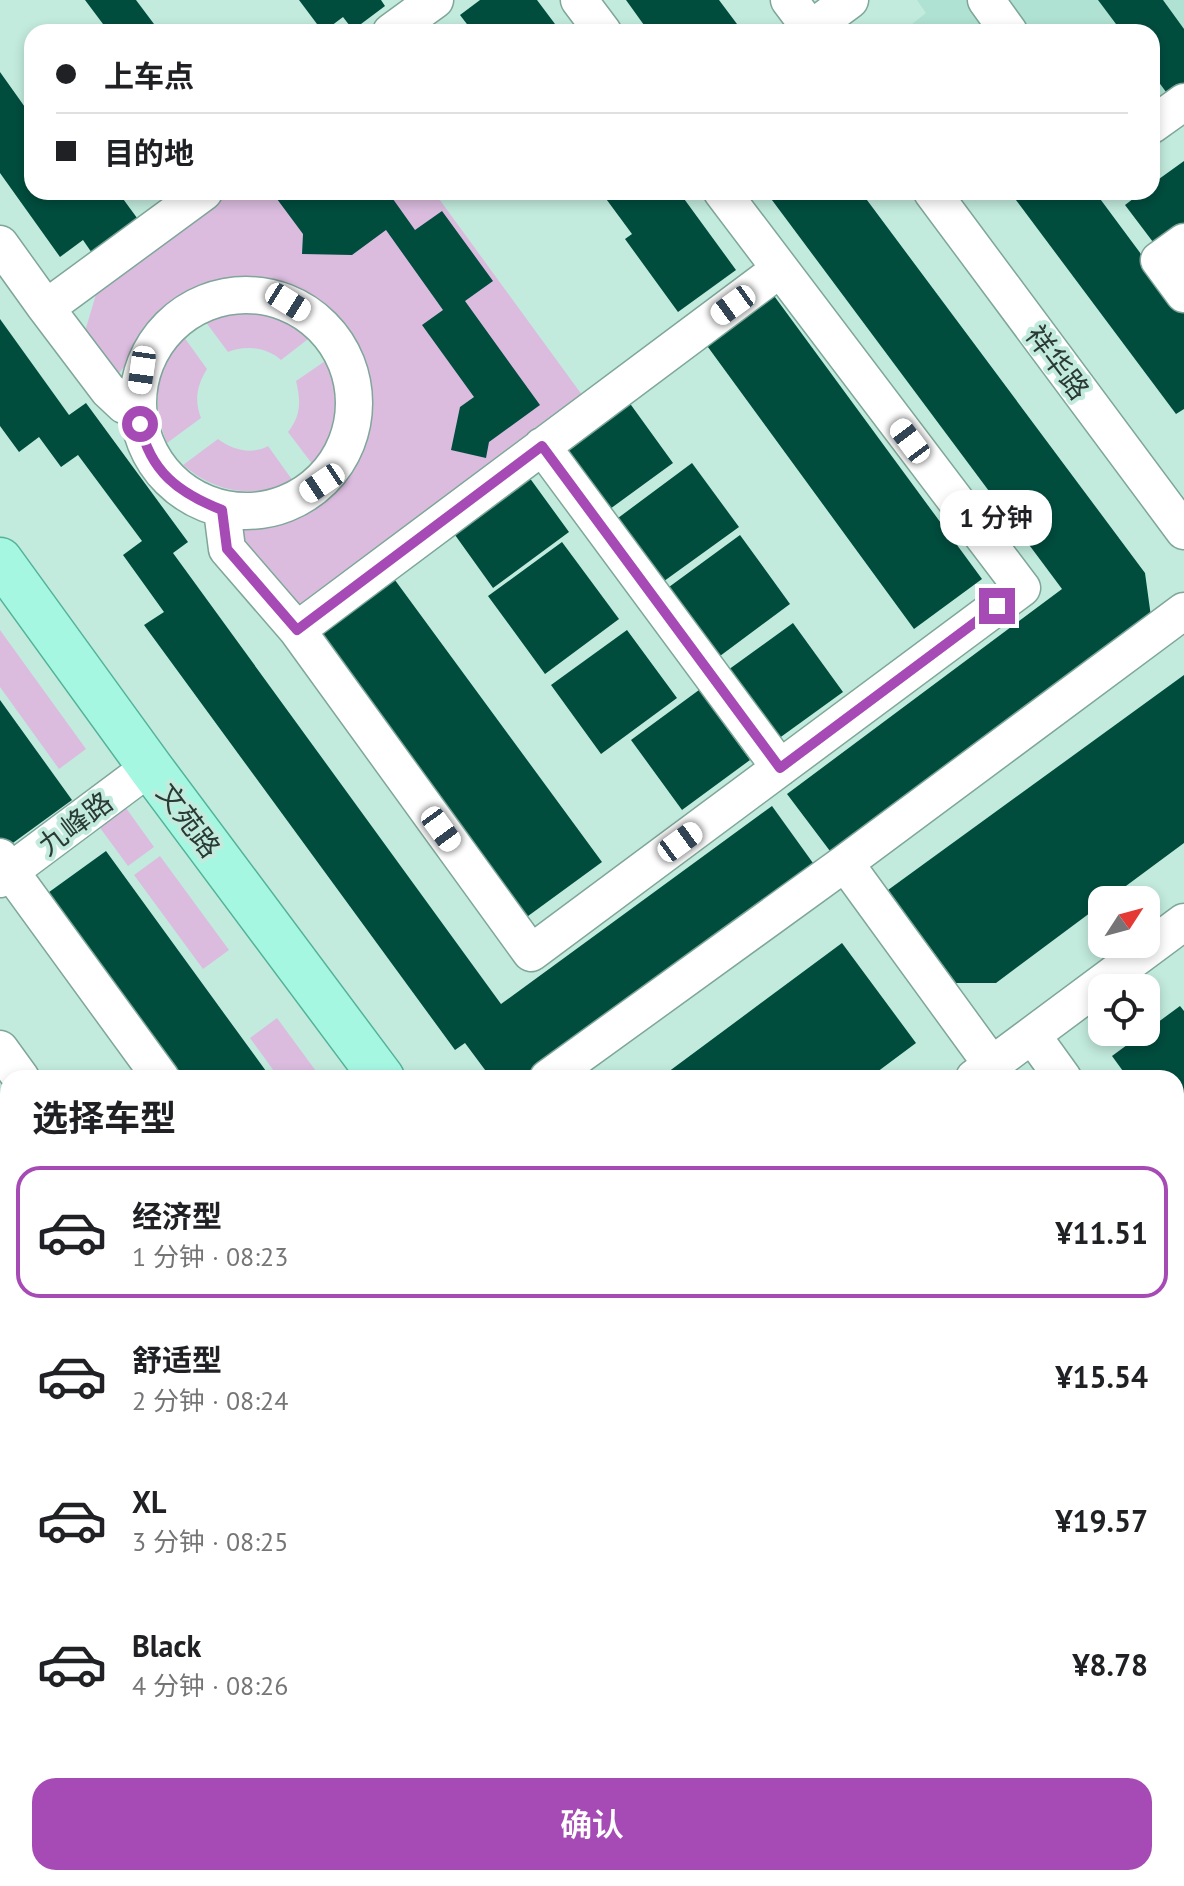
<!DOCTYPE html>
<html lang="zh">
<head>
<meta charset="utf-8">
<style>
	:root { --surface:#fff; --page:#f6f6f6; --text:#202124; --muted:#757577; --line:#e0e0e0; --accent:#a64bb5 }
	body { margin:0; font-family:"PT Sans","Noto Sans SC",sans-serif; background:var(--page); color:var(--text); height:100vh; display:flex; flex-direction:column; font-size:30px; white-space:nowrap }
	* { box-sizing:border-box; margin:0 }
	p { font-size:26px; color:var(--muted) }
	.icon { flex:none; width:44px; height:44px; fill:none; stroke:currentColor; stroke-width:2; stroke-linecap:round; stroke-linejoin:round }
	.map { position:relative; flex:1; overflow:hidden }
	.side { position:absolute; left:0px; top:1070px; width:1184px; height:816px; display:flex; flex-direction:column; background:var(--surface); border-radius:24px 24px 0 0; box-shadow:0 4px 12px #0003 }
	.side>* { flex:none }
	.hud { position:absolute; left:24px; top:24px; width:1136px; height:176px; border-radius:24px; box-shadow:0 4px 12px #0003; display:grid; align-content:center; height:176px; padding:0 32px; background:var(--surface) }
	.needle { width:52px; rotate:54deg }
	.buttons { position:absolute; left:1088px; top:886px; display:grid; gap:16px }
	.buttons a { display:grid; place-items:center; width:72px; height:72px; border-radius:16px; background:var(--surface); box-shadow:0 4px 12px #0003; font-size:40px }
	.end { position:absolute; width:36px; height:36px; margin:-18px; border:10px solid #a64bb5; background:#fff; box-shadow:0 0 0 4px #fff }
	.from { border-radius:50% }
	.bubble { position:absolute; height:56px; border-radius:24px; background:var(--surface); box-shadow:0 4px 12px #0003; font-size:26px; font-weight:600; line-height:56px; text-align:center }
	.car { position:absolute; width:24px; height:48px; margin:-24px -12px; border-radius:10px; box-shadow:0 0 6px 2px #0007; background:linear-gradient(#fff 24%,#345 0 40%,#fff 0 76%,#345 0 86%,#fff 0) }
	.hud b { display:flex; align-items:center; gap:28px; height:76px; font-size:30px }
	.hud b+b { border-top:2px solid var(--line) }
	.hud i { width:20px; height:20px; background:var(--text) }
	ul { padding:0; list-style:none }
	li { display:flex; align-items:center; gap:24px; height:132px; margin:0 16px 12px; padding:0 16px; border:4px solid transparent; border-radius:24px }
	li div { flex:1 }
	li b { display:block; font-size:30px }
	li em { font-style:normal; font-weight:600 }
	li.current { border-color:var(--accent) }
	li>.icon { width:72px; height:72px; stroke-width:1.5 }
	h2 { padding:0 32px; font-size:36px; line-height:96px }
	.cta { display:flex; gap:16px; margin-top:auto; padding:16px 32px }
	.cta a { flex:1; height:92px; border-radius:24px; background:var(--accent); color:#fff; font-size:32px; font-weight:600; line-height:92px; text-align:center }
	.map>svg:first-child { display:block }
</style>
</head>
<body>
<div class="map">
<svg width="1184" height="1886" viewBox="0 0 1184 1886">
	<rect width="100%" height="100%" fill="#c2ebdd"/>
	<!-- built -->
	<path fill="#afe2d2" d="M 917,0 L 1184,0 L 1184,125 L 1152,150 L 1152,32 L 902,32 L 926,13 Z"/>
	<!-- green -->
	<path fill="#dbbcdf" d="M 223,192 L 434,192 L 585,399 L 295,613 L 237,531 L 292,510 L 336,483 L 362,449 L 366,386 L 345,344 L 307,305 L 274,291 L 229,291 L 191,303 L 164,318 L 114,379 L 83,338 L 100,281 Z
		M 249,309 C 273,312 294,319 312,336 L 281,360 C 266,347 245,345 228,352 L 205,321 L 218,314 Z
		M 184,337 L 207,369 C 197,385 194,400 201,418 L 167,443 C 152,406 153,366 184,337 Z
		M 328,359 C 346,397 340,433 313,465 L 288,432 C 301,416 301,401 296,381 Z
		M 218,439 C 232,450 252,455 268,446 L 293,481 C 252,499 216,493 183,465 Z
		M 0,630 L 86,749 L 59,769 L 0,687 Z
		M 121,801 L 154,847 L 128,866 L 95,821 Z
		M 160,856 L 229,950 L 203,969 L 134,875 Z
		M 277,1018 L 321,1078 L 279,1078 L 250,1038 Z"/>
	<!-- building -->
	<path fill="#004d3e" d="M 85,0 L 136,0 L 160,32 L 109,32 Z
		M 299,0 L 381,0 L 385,6 L 353,30 L 343,17 L 323,32 Z
		M 480,0 L 537,0 L 561,32 L 473,32 L 460,15 Z
		M 626,0 L 719,0 L 743,32 L 649,32 Z
		M 1098,0 L 1163,0 L 1184,29 L 1184,91 L 1172,100 L 1152,73 L 1152,32 L 1122,32 Z
		M 0,72 L 32,117 L 32,192 L 86,192 L 92,200 L 103,192 L 118,192 L 140,222 L 94,256 L 83,240 L 60,257 L 0,173 Z
		M 1184,161 L 1184,226 L 1156,246 L 1125,205 L 1142,192 L 1152,192 L 1152,184 Z
		M 287,192 L 388,192 L 415,230 L 442,211 L 493,281 L 465,301 L 540,405 L 489,442 L 486,458 L 451,450 L 460,407 L 474,397 L 422,325 L 443,310 L 386,230 L 352,255 L 302,254 L 303,234 L 277,199 Z
		M 601,192 L 688,192 L 682,196 L 736,270 L 678,312 L 625,239 L 632,234 Z
		M 766,192 L 861,192 L 1145,573 L 1152,624 L 836,859 L 787,794 L 1062,589 Z
		M 1010,192 L 1095,192 L 1184,312 L 1184,409 L 1176,414 Z
		M 772,293 L 982,579 L 914,629 L 705,343 Z
		M 0,319 L 69,415 L 86,403 L 188,542 L 173,553 L 501,1004 L 772,806 L 818,870 L 533,1078 L 491,1078 L 465,1043 L 455,1050 L 144,625 L 164,612 L 123,555 L 142,541 L 78,455 L 61,467 L 39,437 L 19,452 L 0,426 Z
		M 626,398 L 673,463 L 599,517 L 552,452 Z
		M 692,463 L 739,527 L 660,584 L 614,521 Z
		M 521,466 L 569,532 L 493,588 L 445,521 Z
		M 740,535 L 790,604 L 720,656 L 669,587 Z
		M 562,542 L 619,619 L 545,674 L 488,596 Z
		M 392,576 L 602,862 L 524,919 L 315,633 Z
		M 793,623 L 843,692 L 778,739 L 728,670 Z
		M 627,630 L 677,698 L 601,754 L 551,685 Z
		M 1184,675 L 1184,843 L 1107,900 L 1102,900 L 1102,904 L 996,983 L 956,983 L 888,890 Z
		M 699,690 L 750,760 L 682,810 L 631,740 Z
		M 0,700 L 72,800 L 6,848 L 0,840 Z
		M 106,851 L 271,1078 L 177,1078 L 45,895 Z
		M 842,943 L 916,1043 L 869,1078 L 660,1078 Z
		M 1180,1006 L 1184,1011 L 1184,1155 L 1176,1144 L 1176,1078 L 1128,1078 L 1112,1056 Z
		M 0,1105 L 8,1109 L 8,1174 L 3,1184 L 8,1187 L 8,1255 L 0,1251 Z
		M 1184,1395 L 1184,1437 L 1176,1427 L 1176,1401 Z
		M 1176,1506 L 1184,1517 L 1184,1530 L 1176,1536 Z
		M 1184,1549 L 1184,1661 L 1180,1663 L 1176,1657 L 1176,1555 Z
		M 8,1726 L 8,1880 L 0,1886 L 0,1732 Z
		M 1176,1777 L 1184,1785 L 1184,1879 L 1176,1870 Z
		M 58,1878 L 128,1878 L 120,1886 L 50,1886 Z
		M 538,1878 L 659,1878 L 665,1886 L 528,1886 Z
		M 760,1878 L 845,1878 L 851,1886 L 766,1886 Z
		M 1028,1878 L 1101,1878 L 1107,1886 L 1034,1886 Z"/>
	<g fill="none" stroke-linecap="round" stroke-linejoin="round">
		<defs>
			<path id="minor" d="M 579,0 L 603,32
				M 789,0 L 813,32
				M 986,0 L 1009,32
				M 811,29 L 850,0
				M 391,32 L 435,0
				M 1152,125 L 1184,102
				M 932,192 L 1184,531
				M 1184,242 L 1159,260 L 1184,294
				M 0,244 L 46,308 L 204,192
				M138 403a108 108 0 1 1 216 0a108 108 0 1 1-216 0Z
				M 46,308 L 108,390 L 124,405 L 137,406
				M 542,446 L 780,768
				M 222,510 L 227,549 L 297,630 L 531,953 L 1022,588 L 722,192
				M 297,630 L 780,269
				M 0,857 L 161,1078
				M 845,863 L 992,1065
				M 0,879 L 150,767
				M 1032,1035 L 1063,1078
				M 0,1049 L 21,1078
				M 548,1078 L 845,863 L 1184,611
				M 974,1078 L 1184,922
				M 1176,1237 L 1184,1248
				M 1176,1329 L 1184,1316
				M 1176,1469 L 1184,1481
				M 0,1507 L 8,1516
				M 0,1573 L 8,1567
				M 1176,1713 L 1184,1723
				M 747,1878 L 753,1886
				M 1154,1878 L 1160,1886
				M 20,1886 L 28,1878"/>
			<path id="major" d="M 0,560 L 150,767 L 382,1078
				M 954,1878 L 959,1886"/>
		</defs>
		<!-- minor casing -->
		<use href="#minor" stroke="#7fa699" stroke-width="39"/>
		<!-- major casing -->
		<use href="#major" stroke="#54b299" stroke-width="47"/>
		<!-- minor -->
		<use href="#minor" stroke="#fff" stroke-width="36"/>
		<!-- major -->
		<use href="#major" stroke="#a6f7e2" stroke-width="44"/>
	</g>
	<g fill="none" stroke-linecap="round" stroke-linejoin="round">
		<!-- route -->
		<path stroke="#a64bb5" stroke-width="10" d="M 140,424 C 150,472 179,493 222,510 L 227,549 L 297,630 L 542,446 L 780,768 L 997,606"/>
	</g>
	<g text-anchor="middle" dominant-baseline="central" stroke-width="8" stroke-linejoin="round" paint-order="stroke">
		<!-- street labels -->
		<g font-size="28" fill="#2a3a35" stroke="#c2ebdd">
			<text transform="translate(1058 362) rotate(53)">祥华路</text>
			<text transform="translate(189 820) rotate(53)">文苑路</text>
			<text transform="translate(75 823) rotate(-37)">九峰路</text>
		</g>
	</g>
</svg>
<div class="buttons">
<a><svg class="needle" viewBox="-14 -14 28 28"><path d="M0-13l5 13h-10z" fill="#e53935"/><path d="M0 13l5-13h-10z" fill="#757577"/></svg></a>
<a><svg class="icon" aria-label="locate" viewBox="0 0 24 24"><circle cx="12" cy="12" r="6"/><path d="M12 2v4M12 18v4M2 12h4M18 12h4"/></svg></a>
</div>
<i class="end from" style="left:140px;top:424px"></i>
<i class="end" style="left:997px;top:606px"></i>
<div class="bubble" style="left:940px;top:490px;width:112px">1 分钟</div>
<i class="car" style="left:288px;top:302px;rotate:122deg"></i>
<i class="car" style="left:733px;top:305px;rotate:234deg"></i>
<i class="car" style="left:142px;top:370px;rotate:188deg"></i>
<i class="car" style="left:910px;top:441px;rotate:323deg"></i>
<i class="car" style="left:322px;top:483px;rotate:236deg"></i>
<i class="car" style="left:441px;top:829px;rotate:144deg"></i>
<i class="car" style="left:680px;top:842px;rotate:54deg"></i>
<div class="hud">
<b><i class="from"></i>上车点</b>
<b><i></i>目的地</b>
</div>
<section class="side">
<h2>选择车型</h2>
<ul>
<li class="current"><svg class="icon" aria-label="car" viewBox="0 0 24 24"><path d="M5 17H2v-5l4-1 3-4h7l3 4 3 1v5h-3M9 17h6M6 11h13"/><circle cx="7" cy="17" r="2"/><circle cx="17" cy="17" r="2"/></svg><div><b>经济型</b><p>1 分钟 · 08:23</p></div><em>¥11.51</em></li>
<li><svg class="icon" aria-label="car" viewBox="0 0 24 24"><path d="M5 17H2v-5l4-1 3-4h7l3 4 3 1v5h-3M9 17h6M6 11h13"/><circle cx="7" cy="17" r="2"/><circle cx="17" cy="17" r="2"/></svg><div><b>舒适型</b><p>2 分钟 · 08:24</p></div><em>¥15.54</em></li>
<li><svg class="icon" aria-label="car" viewBox="0 0 24 24"><path d="M5 17H2v-5l4-1 3-4h7l3 4 3 1v5h-3M9 17h6M6 11h13"/><circle cx="7" cy="17" r="2"/><circle cx="17" cy="17" r="2"/></svg><div><b>XL</b><p>3 分钟 · 08:25</p></div><em>¥19.57</em></li>
<li><svg class="icon" aria-label="car" viewBox="0 0 24 24"><path d="M5 17H2v-5l4-1 3-4h7l3 4 3 1v5h-3M9 17h6M6 11h13"/><circle cx="7" cy="17" r="2"/><circle cx="17" cy="17" r="2"/></svg><div><b>Black</b><p>4 分钟 · 08:26</p></div><em>¥8.78</em></li>
</ul>
<div class="cta"><a>确认</a></div>
</section>
</div>
</body>
</html>
